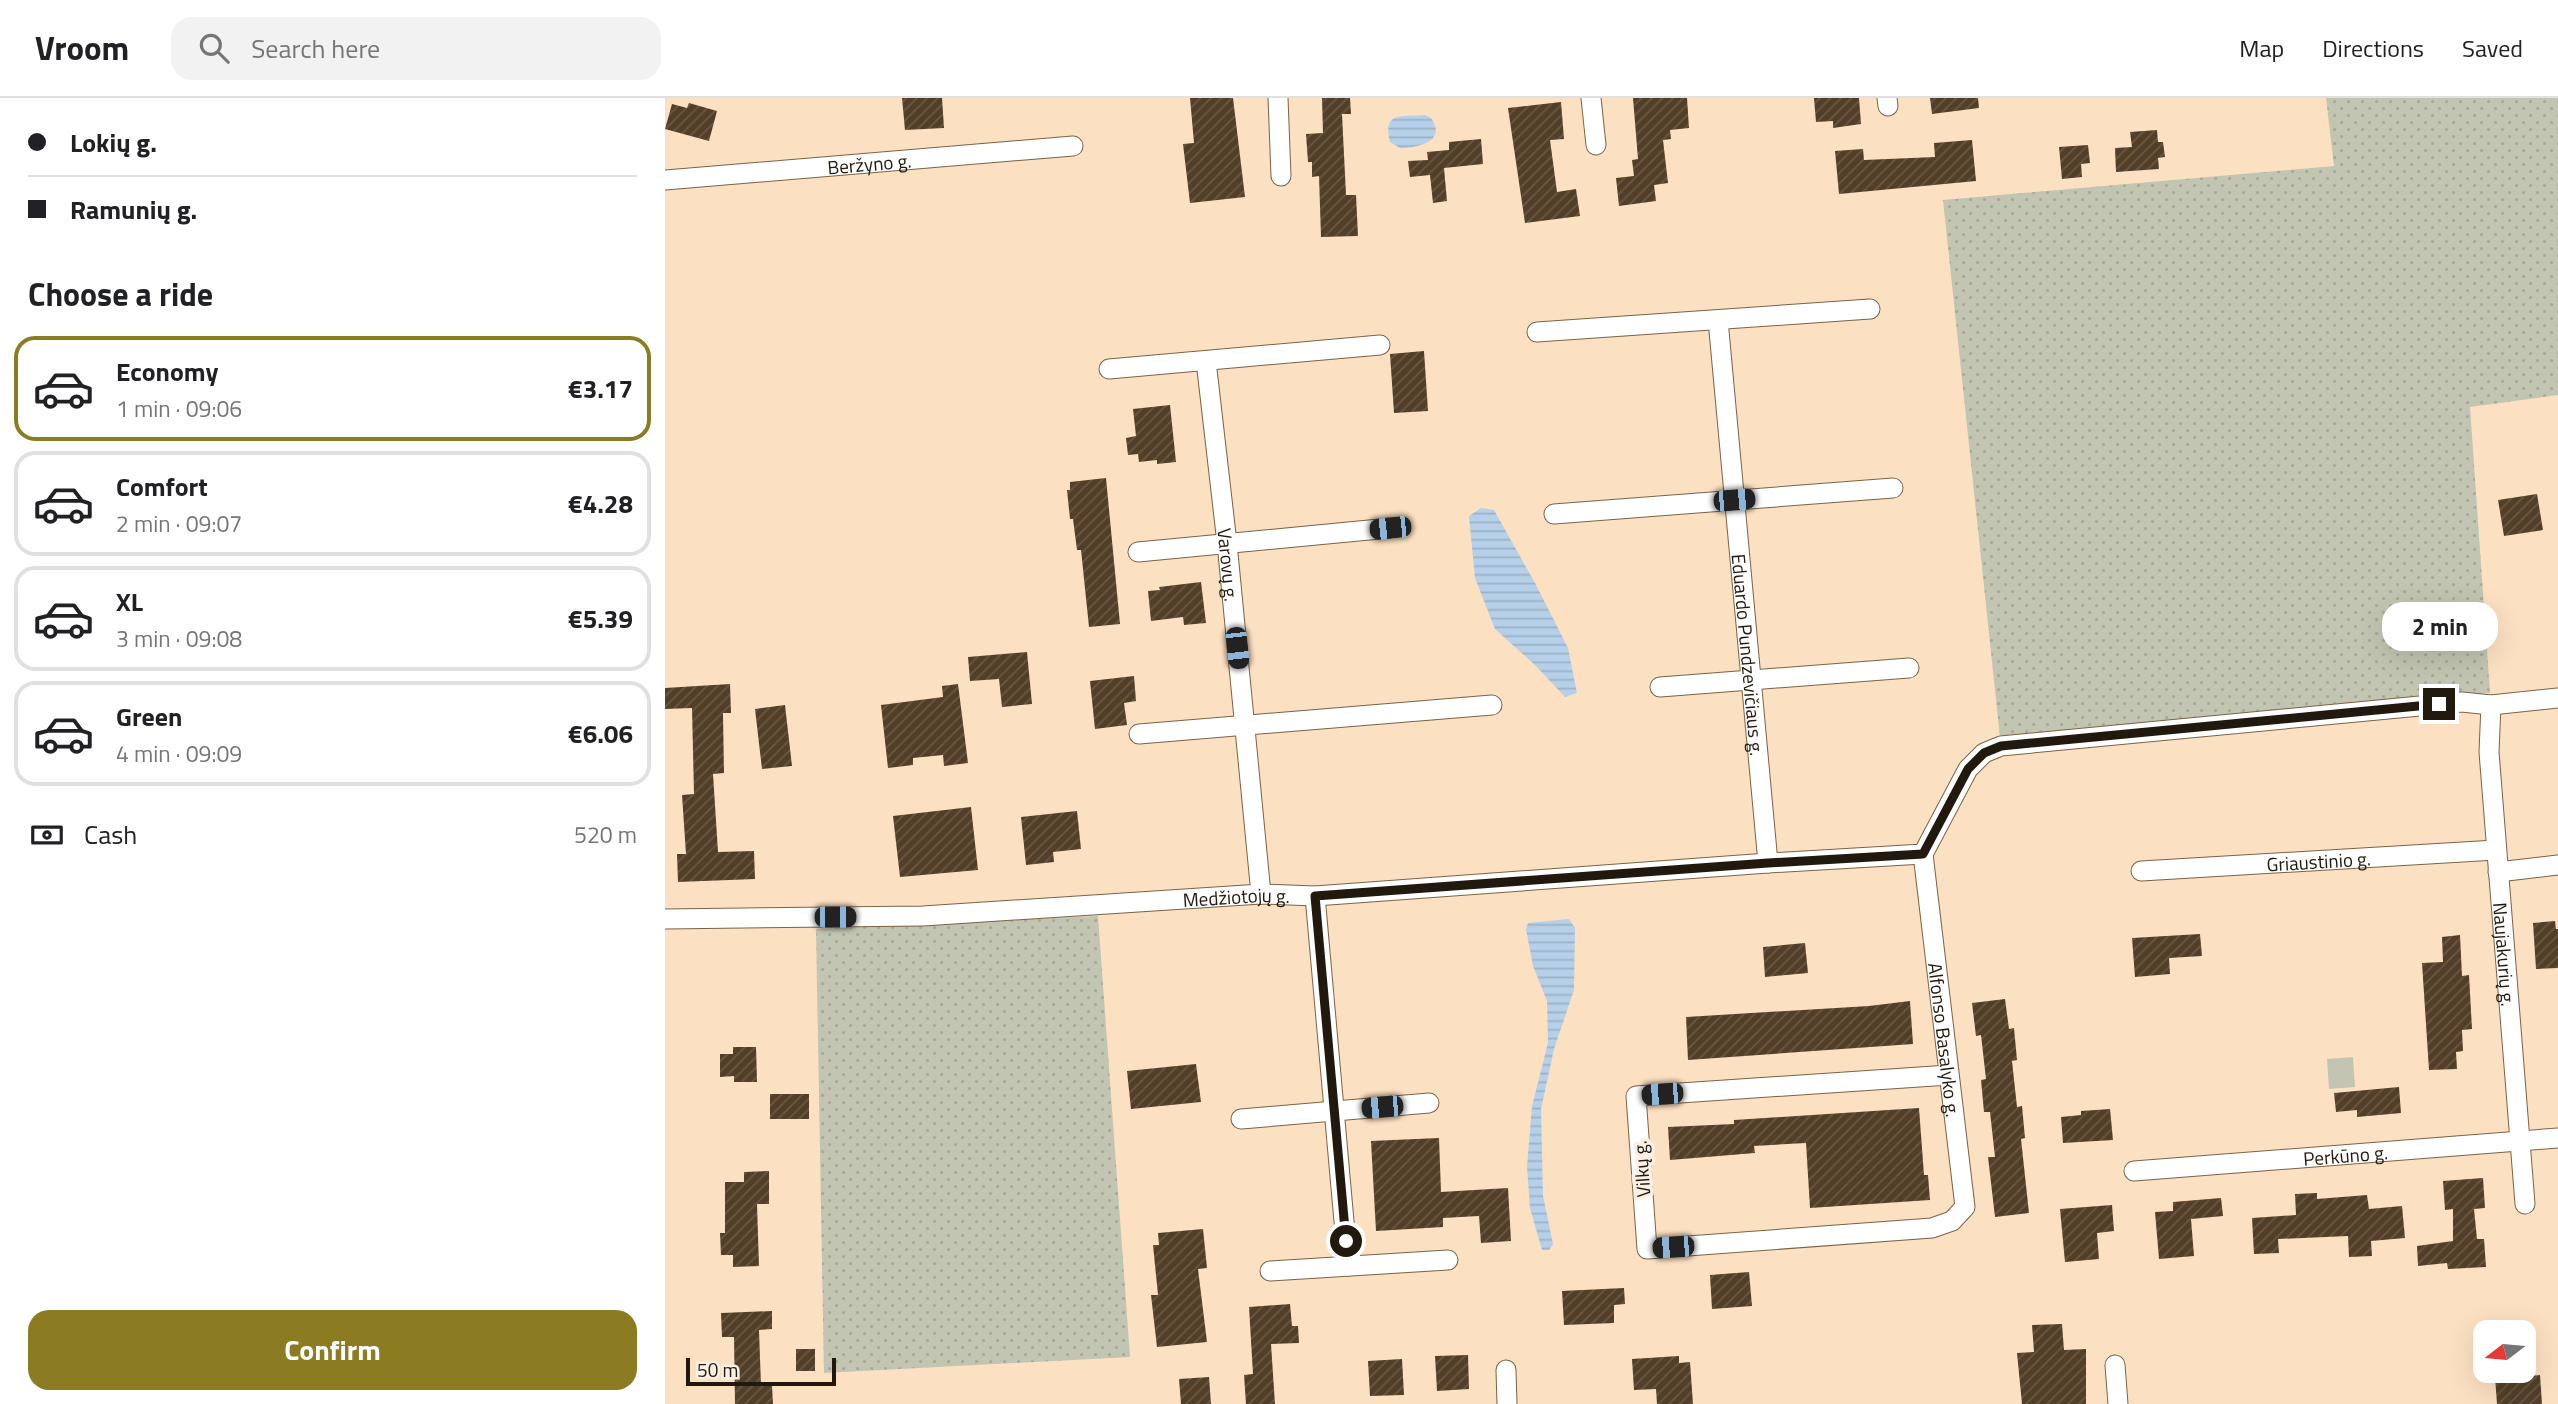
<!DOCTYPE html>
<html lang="en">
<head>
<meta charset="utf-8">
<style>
	:root { --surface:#fff; --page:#f2f2f2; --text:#202124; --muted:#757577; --line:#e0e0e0; --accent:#8b7c22 }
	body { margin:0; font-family:"Titillium Web",sans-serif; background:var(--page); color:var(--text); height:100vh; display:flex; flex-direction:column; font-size:26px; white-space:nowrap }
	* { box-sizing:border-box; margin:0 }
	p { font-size:23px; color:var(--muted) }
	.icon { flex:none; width:38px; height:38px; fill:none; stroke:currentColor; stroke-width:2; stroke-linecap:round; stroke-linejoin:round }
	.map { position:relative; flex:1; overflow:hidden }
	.drawer { display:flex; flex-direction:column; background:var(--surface); width:665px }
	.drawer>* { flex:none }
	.hud { display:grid; align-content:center; height:154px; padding:0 28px; background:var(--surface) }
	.needle { width:46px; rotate:254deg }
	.buttons { position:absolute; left:1808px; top:1222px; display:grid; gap:14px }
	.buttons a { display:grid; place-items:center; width:63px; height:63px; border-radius:14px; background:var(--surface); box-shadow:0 7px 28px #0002; font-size:35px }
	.scale { position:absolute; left:21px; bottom:18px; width:150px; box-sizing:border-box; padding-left:7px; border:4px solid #22190e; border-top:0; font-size:19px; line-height:24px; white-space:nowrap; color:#22190e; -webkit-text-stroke:5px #fbf0e4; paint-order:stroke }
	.end { position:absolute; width:32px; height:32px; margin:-16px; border:9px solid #22190e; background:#fff; box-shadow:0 0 0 4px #fff }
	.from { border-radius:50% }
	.bubble { position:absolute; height:49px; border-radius:21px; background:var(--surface); box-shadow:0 7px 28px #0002; font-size:23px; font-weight:700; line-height:49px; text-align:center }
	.car { position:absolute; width:21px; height:42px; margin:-21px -10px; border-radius:9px; box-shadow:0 0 5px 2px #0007; background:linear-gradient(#222 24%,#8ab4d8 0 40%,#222 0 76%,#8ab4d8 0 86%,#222 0) }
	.hud b { display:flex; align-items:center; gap:24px; height:66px; font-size:26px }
	.hud b+b { border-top:2px solid var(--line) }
	.hud i { width:18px; height:18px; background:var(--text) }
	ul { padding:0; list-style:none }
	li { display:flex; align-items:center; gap:21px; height:105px; margin:0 14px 10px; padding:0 14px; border:4px solid var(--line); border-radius:21px }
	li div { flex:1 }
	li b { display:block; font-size:26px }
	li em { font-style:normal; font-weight:700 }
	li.selected { border-color:var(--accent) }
	li>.icon { width:63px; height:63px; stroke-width:1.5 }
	h2 { padding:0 28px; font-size:32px; line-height:84px }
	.pay { display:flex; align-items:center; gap:18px; height:77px; padding:0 28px; font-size:26px }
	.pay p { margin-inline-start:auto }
	.button { display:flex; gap:14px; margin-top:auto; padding:14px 28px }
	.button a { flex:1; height:80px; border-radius:21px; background:var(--accent); color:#fff; font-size:28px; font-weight:700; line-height:80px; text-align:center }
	header { display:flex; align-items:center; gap:42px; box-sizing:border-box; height:98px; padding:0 35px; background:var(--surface); border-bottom:2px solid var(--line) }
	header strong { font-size:33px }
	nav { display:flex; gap:38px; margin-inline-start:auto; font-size:24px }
	.search { width:490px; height:63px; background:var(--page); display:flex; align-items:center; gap:18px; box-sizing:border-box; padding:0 24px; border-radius:21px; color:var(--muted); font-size:26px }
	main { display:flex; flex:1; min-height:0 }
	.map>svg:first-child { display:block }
</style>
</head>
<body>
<header>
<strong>Vroom</strong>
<div class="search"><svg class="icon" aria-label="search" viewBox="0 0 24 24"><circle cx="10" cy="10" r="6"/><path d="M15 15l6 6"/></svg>Search here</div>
<nav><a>Map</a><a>Directions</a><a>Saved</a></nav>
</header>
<main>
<section class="drawer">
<div class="hud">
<b><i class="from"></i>Lokių g.</b>
<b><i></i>Ramunių g.</b>
</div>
<h2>Choose a ride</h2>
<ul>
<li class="selected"><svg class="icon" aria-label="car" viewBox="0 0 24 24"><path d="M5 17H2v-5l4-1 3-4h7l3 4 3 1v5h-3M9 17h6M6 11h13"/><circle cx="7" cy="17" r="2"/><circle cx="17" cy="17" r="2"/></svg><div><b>Economy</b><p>1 min · 09:06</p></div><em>€3.17</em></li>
<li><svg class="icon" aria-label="car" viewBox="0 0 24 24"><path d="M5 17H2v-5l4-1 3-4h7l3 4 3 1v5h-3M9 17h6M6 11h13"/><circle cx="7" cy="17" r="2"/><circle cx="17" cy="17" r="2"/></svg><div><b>Comfort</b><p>2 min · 09:07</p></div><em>€4.28</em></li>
<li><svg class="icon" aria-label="car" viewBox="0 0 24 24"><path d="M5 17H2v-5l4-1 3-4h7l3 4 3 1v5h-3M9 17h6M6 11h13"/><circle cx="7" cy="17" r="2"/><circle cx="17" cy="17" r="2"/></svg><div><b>XL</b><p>3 min · 09:08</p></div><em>€5.39</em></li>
<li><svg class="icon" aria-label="car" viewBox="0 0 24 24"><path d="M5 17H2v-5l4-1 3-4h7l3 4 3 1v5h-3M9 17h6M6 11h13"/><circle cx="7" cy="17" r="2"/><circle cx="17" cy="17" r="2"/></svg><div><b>Green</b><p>4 min · 09:09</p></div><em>€6.06</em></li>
</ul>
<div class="pay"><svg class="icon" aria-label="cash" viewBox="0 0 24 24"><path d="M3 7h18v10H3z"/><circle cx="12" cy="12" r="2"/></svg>Cash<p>520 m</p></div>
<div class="button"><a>Confirm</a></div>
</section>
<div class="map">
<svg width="1893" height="1306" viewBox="0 0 1893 1306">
	<defs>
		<pattern id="grass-dots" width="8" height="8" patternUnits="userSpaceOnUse" patternTransform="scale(1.75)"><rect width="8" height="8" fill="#c2c5b1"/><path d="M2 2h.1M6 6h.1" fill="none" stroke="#a6a997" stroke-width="1.8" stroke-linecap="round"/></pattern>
		<pattern id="water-rules" width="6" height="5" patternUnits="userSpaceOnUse" patternTransform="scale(1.75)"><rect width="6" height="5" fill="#b5d0e8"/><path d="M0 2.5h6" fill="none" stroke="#9bb2c6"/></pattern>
		<pattern id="building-hatch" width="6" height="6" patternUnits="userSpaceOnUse" patternTransform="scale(1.75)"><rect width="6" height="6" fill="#533f28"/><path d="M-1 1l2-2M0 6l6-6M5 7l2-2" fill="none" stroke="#685845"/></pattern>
	</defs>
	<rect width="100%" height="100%" fill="#fce0c2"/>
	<!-- grass -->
	<path fill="url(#grass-dots)" d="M 1661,0 L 1893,0 L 1893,297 L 1805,309 L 1825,595 L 1335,639 L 1278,102 L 1669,68 Z
		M 433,818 L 465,1259 L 159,1275 L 151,831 Z"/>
	<!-- garden -->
	<path fill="#c2c5b1" d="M 1688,959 L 1690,989 L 1664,991 L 1662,961 Z"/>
	<!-- water -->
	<path fill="url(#water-rules)" d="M 760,17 L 766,20 C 783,43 752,50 735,50 L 725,44 C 717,13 737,19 760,17 Z
		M 816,410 L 829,412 L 870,485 L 903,550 L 912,595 L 900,599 L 870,567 L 830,531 L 810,480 L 804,418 Z
		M 904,821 L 910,830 L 909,892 L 889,951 L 876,1011 L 878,1098 L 888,1146 L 884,1152 L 877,1152 L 865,1110 L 862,1069 L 867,1008 L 883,945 L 882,903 L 868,868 L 861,831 L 863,825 Z"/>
	<!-- building -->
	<path fill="url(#building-hatch)" d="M 237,0 L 277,0 L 279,30 L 240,32 Z
		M 525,0 L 568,0 L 580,99 L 525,105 L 518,46 L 529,45 Z
		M 657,0 L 685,0 L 686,16 L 677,16 L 681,97 L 691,97 L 693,138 L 656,139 L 654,78 L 647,79 L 647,64 L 643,64 L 641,36 L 658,35 Z
		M 968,0 L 1022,0 L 1024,30 L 1005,32 L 1006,41 L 998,42 L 1003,85 L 989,87 L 991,103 L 954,108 L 951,80 L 969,78 L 967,62 L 973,61 Z
		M 1149,0 L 1194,0 L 1196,26 L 1168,30 L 1168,23 L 1151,24 Z
		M 1265,0 L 1313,0 L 1314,10 L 1267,16 Z
		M 896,4 L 899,41 L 885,42 L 892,94 L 911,91 L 915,118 L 860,125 L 843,10 Z
		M 24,5 L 52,13 L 44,43 L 0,31 L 7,6 L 22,10 Z
		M 1492,32 L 1493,44 L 1498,44 L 1500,59 L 1493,60 L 1494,71 L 1451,74 L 1450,50 L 1467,49 L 1465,34 Z
		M 816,41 L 818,66 L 779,70 L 782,103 L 768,105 L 765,77 L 745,79 L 743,63 L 763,62 L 762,54 L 784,52 L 784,44 Z
		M 1307,42 L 1311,83 L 1174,96 L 1170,53 L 1198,51 L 1199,62 L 1270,59 L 1269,45 Z
		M 1423,47 L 1425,65 L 1416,66 L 1417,79 L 1397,81 L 1394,49 Z
		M 759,253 L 763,313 L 729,315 L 725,256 Z
		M 505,307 L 511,364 L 492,366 L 492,362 L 474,364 L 473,356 L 463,357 L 461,340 L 471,338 L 468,311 Z
		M 441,380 L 455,526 L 424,529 L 416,452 L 412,452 L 408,421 L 405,421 L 402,392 L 405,392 L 405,384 Z
		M 1872,396 L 1878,432 L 1839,438 L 1833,402 Z
		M 536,484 L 541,525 L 519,527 L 518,519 L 486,523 L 483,493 L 495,492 L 494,489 Z
		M 362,554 L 367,606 L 337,609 L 334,581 L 305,583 L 303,559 Z
		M 469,578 L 471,603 L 459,605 L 462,627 L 430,631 L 425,583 Z
		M 65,586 L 66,615 L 58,615 L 59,675 L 48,676 L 53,754 L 89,753 L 90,781 L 13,784 L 12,756 L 21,756 L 17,697 L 29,696 L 27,610 L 0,611 L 0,590 Z
		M 293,586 L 303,665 L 279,668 L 278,657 L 248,660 L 248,667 L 223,670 L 216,607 L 278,599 L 277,588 Z
		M 120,607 L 127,668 L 97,671 L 90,611 Z
		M 306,709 L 313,772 L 235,779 L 228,718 Z
		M 412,713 L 416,751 L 388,754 L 389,764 L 361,767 L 356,719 Z
		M 1890,823 L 1891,831 L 1893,831 L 1893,870 L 1871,871 L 1868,825 Z
		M 1535,836 L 1537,858 L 1504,860 L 1505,876 L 1470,879 L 1467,840 Z
		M 1795,837 L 1797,878 L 1804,877 L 1807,931 L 1797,932 L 1798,953 L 1791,954 L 1792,971 L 1764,972 L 1757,865 L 1778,864 L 1777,839 Z
		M 1140,845 L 1143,875 L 1100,879 L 1098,849 Z
		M 1340,901 L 1344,931 L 1349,930 L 1352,962 L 1347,963 L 1352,1009 L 1357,1008 L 1360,1040 L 1356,1041 L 1364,1115 L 1330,1119 L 1323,1059 L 1330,1059 L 1325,1014 L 1319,1014 L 1316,982 L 1321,981 L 1316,937 L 1311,938 L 1307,905 Z
		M 1245,903 L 1248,946 L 1023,962 L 1021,919 L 1204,908 Z
		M 68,949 L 91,949 L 92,984 L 69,984 L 69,978 L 55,979 L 55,956 L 68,956 Z
		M 531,966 L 536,1004 L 466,1011 L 462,973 Z
		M 1734,989 L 1736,1015 L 1692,1019 L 1692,1012 L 1671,1014 L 1669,995 Z
		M 105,996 L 144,996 L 144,1021 L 105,1021 Z
		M 1254,1010 L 1259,1077 L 1263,1077 L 1265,1102 L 1145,1110 L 1141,1045 L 1089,1048 L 1090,1055 L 1005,1062 L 1003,1029 L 1069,1026 L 1069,1022 Z
		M 1445,1011 L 1448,1042 L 1398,1045 L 1396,1019 L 1416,1017 L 1416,1013 Z
		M 774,1040 L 776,1094 L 843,1090 L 846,1143 L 816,1145 L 814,1118 L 778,1120 L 778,1129 L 711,1133 L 706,1043 Z
		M 104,1073 L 104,1106 L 92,1106 L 94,1168 L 68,1169 L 68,1157 L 56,1157 L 55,1135 L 60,1135 L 60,1084 L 79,1084 L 79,1074 Z
		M 1818,1080 L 1820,1110 L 1809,1111 L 1812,1141 L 1819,1141 L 1821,1169 L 1783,1171 L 1782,1165 L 1753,1168 L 1752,1148 L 1788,1143 L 1788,1111 L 1780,1112 L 1778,1083 Z
		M 1652,1095 L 1652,1101 L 1702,1097 L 1704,1111 L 1737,1108 L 1740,1140 L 1706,1143 L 1707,1158 L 1684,1159 L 1683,1138 L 1613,1141 L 1614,1155 L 1589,1156 L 1587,1120 L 1631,1117 L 1630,1096 Z
		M 1556,1100 L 1558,1118 L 1526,1121 L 1529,1158 L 1494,1161 L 1490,1114 L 1508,1113 L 1508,1104 Z
		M 1447,1107 L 1449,1133 L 1432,1135 L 1434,1161 L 1400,1164 L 1395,1111 Z
		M 538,1131 L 542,1170 L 533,1171 L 542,1244 L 492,1249 L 486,1197 L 493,1197 L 488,1147 L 494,1147 L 493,1135 Z
		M 1084,1174 L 1087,1208 L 1047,1211 L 1045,1177 Z
		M 959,1190 L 960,1206 L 949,1207 L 949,1225 L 899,1227 L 897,1193 Z
		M 625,1206 L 627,1228 L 633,1228 L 634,1245 L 606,1246 L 610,1306 L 581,1306 L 579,1277 L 588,1276 L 584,1209 Z
		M 107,1213 L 107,1231 L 94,1232 L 96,1288 L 107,1288 L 108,1306 L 70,1306 L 69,1239 L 57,1239 L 56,1215 Z
		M 1397,1226 L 1399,1252 L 1421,1251 L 1421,1306 L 1357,1306 L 1352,1255 L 1369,1254 L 1367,1227 Z
		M 131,1251 L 150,1251 L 150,1273 L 131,1273 Z
		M 803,1257 L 804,1291 L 772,1293 L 770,1258 Z
		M 1014,1258 L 1014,1265 L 1025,1264 L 1028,1306 L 992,1306 L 991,1291 L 969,1292 L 967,1261 Z
		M 737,1261 L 739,1297 L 705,1298 L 703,1263 Z
		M 1832,1272 L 1865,1272 L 1865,1278 L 1875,1277 L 1877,1306 L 1832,1306 L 1830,1279 L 1832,1279 Z
		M 544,1279 L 546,1306 L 516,1306 L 514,1281 Z"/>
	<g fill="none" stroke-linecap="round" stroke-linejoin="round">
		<defs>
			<g id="minor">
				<path d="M 613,0 L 616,78"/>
				<path d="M 926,0 L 931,47"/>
				<path d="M 1222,0 L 1223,8"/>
				<path id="s1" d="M 0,82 L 408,48"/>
				<path id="s2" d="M 1053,222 L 1103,765"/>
				<path d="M 872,234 L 1205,211"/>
				<path id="s3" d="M 541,263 L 562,445 L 596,796"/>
				<path d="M 444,271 L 715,247"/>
				<path d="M 889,416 L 1228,390"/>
				<path d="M 473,454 L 725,430"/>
				<path d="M 995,589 L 1244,570"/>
				<path id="s4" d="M 1826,607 L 1824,654 L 1860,1106"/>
				<path d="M 474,636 L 827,607"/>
				<path id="s5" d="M 1258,756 L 1300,1109 L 1287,1123 L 1267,1130 L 982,1151 L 971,998 L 1284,977"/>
				<path id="s6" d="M 1476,773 L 1831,752"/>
				<path d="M 1833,774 L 1893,767"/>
				<path d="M 650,798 L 683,1168"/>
				<path id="s7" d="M 0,821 L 258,818 L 596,796 L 650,798 L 1103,765 L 1258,756 L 1303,671 L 1319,655 L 1336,648 L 1797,604 L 1826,607 L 1893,600"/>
				<path d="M 576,1021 L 764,1005"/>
				<path id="s8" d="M 1469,1073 L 1893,1040"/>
				<path d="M 605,1173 L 783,1162"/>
				<path d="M 1450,1267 L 1453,1306"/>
				<path d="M 841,1272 L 842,1306"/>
			</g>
		</defs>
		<!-- minor casing -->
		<use href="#minor" stroke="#7a6247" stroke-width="21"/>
		<!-- minor -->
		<use href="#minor" stroke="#fff" stroke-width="19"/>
	</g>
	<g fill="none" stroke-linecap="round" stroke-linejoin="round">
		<!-- route -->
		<path stroke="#22190e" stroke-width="9" d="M 681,1143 L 650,798 L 1103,765 L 1258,756 L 1303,671 L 1319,655 L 1336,648 L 1774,606"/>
	</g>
	<g text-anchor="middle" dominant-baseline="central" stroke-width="7" stroke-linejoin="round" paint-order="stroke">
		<!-- street labels -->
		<g font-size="19" fill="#22190e" stroke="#fbf0e4">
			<text stroke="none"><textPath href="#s1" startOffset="205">Beržyno g.</textPath></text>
			<text stroke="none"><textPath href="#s3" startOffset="205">Varovų g.</textPath></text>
			<text stroke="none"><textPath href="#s2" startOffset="336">Eduardo Pundzevičiaus g.</textPath></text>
			<text stroke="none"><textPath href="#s6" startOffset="178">Griaustinio g.</textPath></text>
			<text stroke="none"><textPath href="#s7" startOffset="572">Medžiotojų g.</textPath></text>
			<text stroke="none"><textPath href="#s4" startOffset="250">Naujakurių g.</textPath></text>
			<text stroke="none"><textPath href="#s5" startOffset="187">Alfonso Basalyko g.</textPath></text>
			<text stroke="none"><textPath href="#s8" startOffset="212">Perkūno g.</textPath></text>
			<text transform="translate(976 1071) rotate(-94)">Vilkų g.</text>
		</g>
	</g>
</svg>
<div class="buttons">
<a><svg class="needle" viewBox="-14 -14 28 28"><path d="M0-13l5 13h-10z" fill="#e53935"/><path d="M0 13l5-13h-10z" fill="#757577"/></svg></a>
</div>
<div class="scale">50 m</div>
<i class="end from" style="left:681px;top:1143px"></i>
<i class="end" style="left:1774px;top:606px"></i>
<div class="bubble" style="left:1717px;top:504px;width:116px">2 min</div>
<i class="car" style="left:1069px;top:402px;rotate:85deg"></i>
<i class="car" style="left:725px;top:430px;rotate:264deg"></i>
<i class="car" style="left:572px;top:550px;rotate:174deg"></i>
<i class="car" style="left:170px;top:819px;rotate:90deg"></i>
<i class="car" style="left:997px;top:996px;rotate:266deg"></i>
<i class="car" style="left:717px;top:1009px;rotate:265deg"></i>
<i class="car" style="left:1008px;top:1149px;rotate:266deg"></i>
</div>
</main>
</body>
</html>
